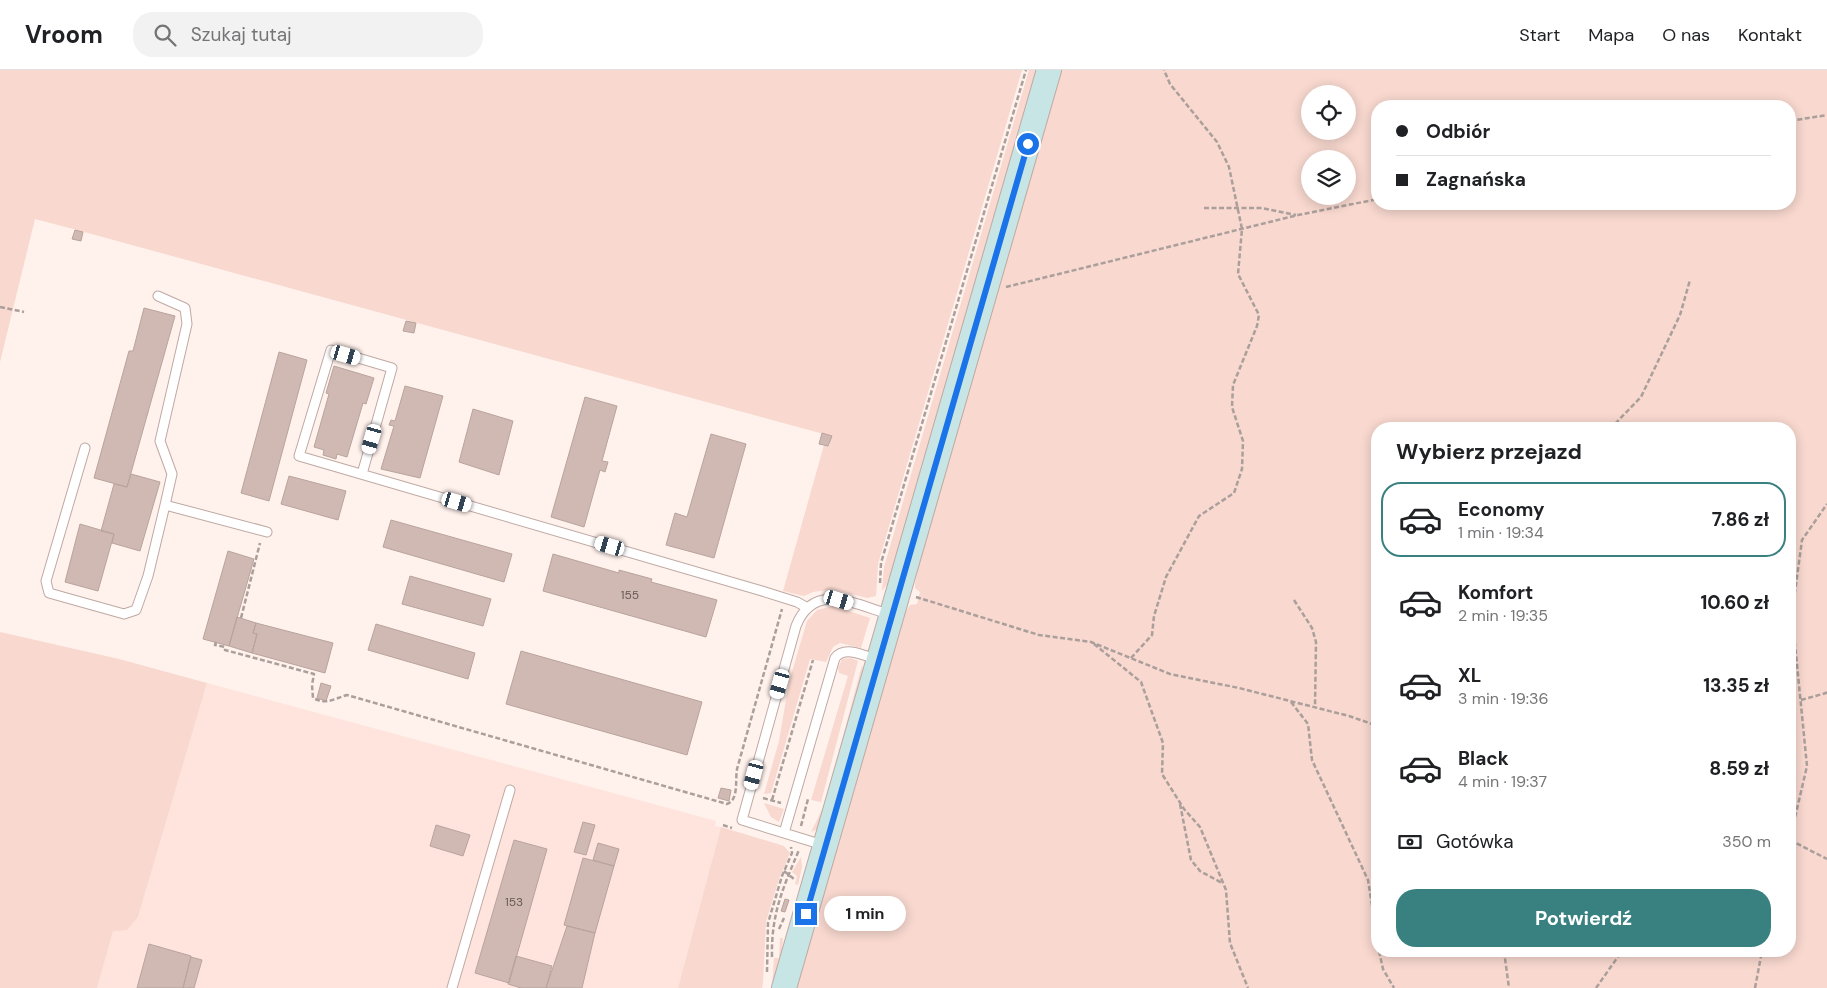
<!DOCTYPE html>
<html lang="pl">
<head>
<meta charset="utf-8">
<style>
	:root { --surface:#fff; --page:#f2f2f2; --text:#202124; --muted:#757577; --line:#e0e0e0; --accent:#398180 }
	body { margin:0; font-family:"DM Sans",sans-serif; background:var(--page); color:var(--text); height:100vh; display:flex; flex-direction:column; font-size:19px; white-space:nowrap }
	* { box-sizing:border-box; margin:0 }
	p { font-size:16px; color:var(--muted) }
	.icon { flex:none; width:28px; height:28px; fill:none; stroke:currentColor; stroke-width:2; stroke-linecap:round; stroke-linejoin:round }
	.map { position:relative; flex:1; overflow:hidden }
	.side { position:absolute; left:1371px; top:352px; width:425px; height:535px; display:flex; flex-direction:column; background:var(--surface); border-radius:20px; box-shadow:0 2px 12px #0003 }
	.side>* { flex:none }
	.guide { position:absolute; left:1371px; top:30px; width:425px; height:110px; border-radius:20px; box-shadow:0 2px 12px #0003; display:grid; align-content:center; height:110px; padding:0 25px; background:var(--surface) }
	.controls { position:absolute; left:1301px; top:15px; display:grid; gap:10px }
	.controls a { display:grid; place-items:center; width:55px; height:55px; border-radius:50%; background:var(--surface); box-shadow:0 2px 12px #0003; font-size:25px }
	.end { position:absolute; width:22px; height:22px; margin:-11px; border:6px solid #1a73e8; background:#fff; box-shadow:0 0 0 2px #fff }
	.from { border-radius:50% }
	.bubble { position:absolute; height:35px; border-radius:18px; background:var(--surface); box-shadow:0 2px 12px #0003; font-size:16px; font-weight:700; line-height:35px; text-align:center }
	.car { position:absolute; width:15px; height:30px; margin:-15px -8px; border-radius:6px; box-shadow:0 0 4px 1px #0007; background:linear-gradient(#fff 24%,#345 0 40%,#fff 0 76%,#345 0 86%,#fff 0) }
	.guide b { display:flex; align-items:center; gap:18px; height:48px; font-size:19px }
	.guide b+b { border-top:1px solid var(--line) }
	.guide i { width:12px; height:12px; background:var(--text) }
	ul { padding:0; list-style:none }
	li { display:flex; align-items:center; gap:15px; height:75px; margin:0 10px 8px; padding:0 15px; border:2px solid transparent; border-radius:20px }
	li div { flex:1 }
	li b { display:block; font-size:19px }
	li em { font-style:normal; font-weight:700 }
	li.current { border-color:var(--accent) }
	li>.icon { width:45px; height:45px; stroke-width:1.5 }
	h2 { padding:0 25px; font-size:22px; line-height:60px }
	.pay { display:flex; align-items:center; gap:12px; height:55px; padding:0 25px; font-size:19px }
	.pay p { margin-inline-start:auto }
	.action { display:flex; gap:10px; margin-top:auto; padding:10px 25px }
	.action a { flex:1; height:58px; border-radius:20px; background:var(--accent); color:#fff; font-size:20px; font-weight:700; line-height:58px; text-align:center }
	header { display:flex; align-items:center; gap:30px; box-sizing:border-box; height:70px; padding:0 25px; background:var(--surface); border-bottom:1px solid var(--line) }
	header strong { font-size:24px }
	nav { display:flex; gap:28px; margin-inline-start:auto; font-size:18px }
	.search { width:350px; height:45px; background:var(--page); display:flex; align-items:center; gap:12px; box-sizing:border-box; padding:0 18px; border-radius:20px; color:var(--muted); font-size:19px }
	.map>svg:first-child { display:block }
</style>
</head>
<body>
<header>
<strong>Vroom</strong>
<div class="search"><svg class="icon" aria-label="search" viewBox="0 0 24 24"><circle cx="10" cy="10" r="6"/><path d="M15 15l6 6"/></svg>Szukaj tutaj</div>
<nav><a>Start</a><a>Mapa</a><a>O nas</a><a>Kontakt</a></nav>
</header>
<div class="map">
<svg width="1827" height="918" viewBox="0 0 1827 918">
	<rect width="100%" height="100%" fill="#fff1ec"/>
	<!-- built -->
	<path fill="#fee4dd" d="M 207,613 L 716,751 L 715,756 L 721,757 L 678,918 L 97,918 L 113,860 L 138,847 Z"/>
	<!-- green -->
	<path fill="#f8d8cf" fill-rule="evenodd" d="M 0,0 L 1022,0 L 878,494 L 876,526 L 867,528 L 832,519 L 813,522 L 804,526 L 783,521 L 824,375 L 829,376 L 831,366 L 77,160 L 35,149 L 0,292 Z
		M 1029,0 L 1042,0 L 911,450 L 887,514 L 882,521 L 884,497 Z
		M 1056,0 L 1827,0 L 1827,918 L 793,918 C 830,792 870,667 906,541 L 910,535 L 917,534 L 920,522 L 915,518 L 915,514 L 931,436 ZM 1310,24 L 1348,24 L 1348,61 L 1310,61 ZM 1378,36 L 1790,36 L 1790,134 L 1378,134 ZM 1310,89 L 1348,89 L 1348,126 L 1310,126 ZM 1378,359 L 1790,359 L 1790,881 L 1378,881 Z
		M 833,536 L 870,548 L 861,578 L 840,573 L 833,577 L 826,592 L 810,589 L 771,723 L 764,724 L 779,671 L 789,612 L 807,551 L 817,540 Z
		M 0,562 L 119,589 L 207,613 L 138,847 L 127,860 L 113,861 L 97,918 L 0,918 Z
		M 851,588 L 858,591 L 821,732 L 811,730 L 848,606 L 839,603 L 838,598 L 842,589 Z
		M 862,595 L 863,602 L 820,758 L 811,762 L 825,734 Z
		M 764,733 L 784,739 L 779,752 L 771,747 Z
		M 721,757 L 784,776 L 790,783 L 779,809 L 766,852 L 763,913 L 762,918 L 678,918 Z
		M 801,787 L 802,797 L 798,815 L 795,814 L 797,806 L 792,802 Z
		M 780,868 L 783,868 L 781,891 L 774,918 L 772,918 L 774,888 L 779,888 Z"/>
	<!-- building -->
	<path fill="#d0b9b3" stroke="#b9a39d" d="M 75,160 L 83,162 L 81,171 L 72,169 Z
		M 144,238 L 175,246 L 127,417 L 94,408 L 129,281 L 133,281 Z
		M 406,251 L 416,253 L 414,263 L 403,261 Z
		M 279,282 L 307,290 L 269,431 L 241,423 Z
		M 334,296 L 374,308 L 366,334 L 363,333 L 347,387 L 337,384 L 336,389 L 323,385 L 324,380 L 314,377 L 329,324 L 326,323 Z
		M 405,316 L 443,326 L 420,408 L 381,399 L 394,356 L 389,355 L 391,350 L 395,351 Z
		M 585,327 L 617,336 L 602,391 L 608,392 L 605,402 L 600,400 L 584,457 L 551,447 Z
		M 473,339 L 513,351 L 499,405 L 459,392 Z
		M 822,363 L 832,366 L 828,376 L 819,374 Z
		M 711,364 L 746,374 L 714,488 L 666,475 L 675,443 L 687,447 Z
		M 131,404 L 160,412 L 140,481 L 112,473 L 114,464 L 101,461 L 114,414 L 127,417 Z
		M 289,406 L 346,421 L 338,450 L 281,434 Z
		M 391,450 L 512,484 L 504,512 L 383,477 Z
		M 80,454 L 114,464 L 98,521 L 65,512 Z
		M 228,481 L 254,489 L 229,576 L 203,569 Z
		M 553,484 L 619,503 L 619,500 L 652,509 L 651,512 L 717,530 L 706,567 L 543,521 Z
		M 410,506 L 491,529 L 483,556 L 402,534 Z
		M 237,547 L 256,553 L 253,563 L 257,564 L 252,583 L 229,576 Z
		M 256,553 L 333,573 L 325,603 L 252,583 L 257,564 L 253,563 Z
		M 376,554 L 475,583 L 468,609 L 368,580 Z
		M 521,581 L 702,632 L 687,685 L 506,634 Z
		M 321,613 L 331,616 L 326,631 L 317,628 Z
		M 721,718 L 731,720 L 729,731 L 718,728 Z
		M 583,752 L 595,755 L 586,785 L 574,782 Z
		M 436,755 L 470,765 L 463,786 L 430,776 Z
		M 514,770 L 547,779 L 509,913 L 475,903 Z
		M 598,773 L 619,779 L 614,796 L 593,790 Z
		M 583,788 L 614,796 L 595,863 L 564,855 Z
		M 785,829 L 789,830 L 785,842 L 781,841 Z
		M 567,856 L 595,863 L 582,918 L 546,918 Z
		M 149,874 L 191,886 L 183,918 L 137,918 Z
		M 516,886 L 552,896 L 546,918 L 521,918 L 508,914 Z
		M 191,887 L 202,890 L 194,918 L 183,918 Z"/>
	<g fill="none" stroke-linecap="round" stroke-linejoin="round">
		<defs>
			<path id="lane" d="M 158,226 L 185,238 L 187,254 L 160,371 L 172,404 L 165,435 L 267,462
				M 85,378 L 46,511 L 49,523 L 124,544 L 136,540 L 148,506 L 165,435
				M 362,404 L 392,298 L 331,280 L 299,386 L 762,521 L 797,532 L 806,537
				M 784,763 L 835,588 C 845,575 865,586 878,590
				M 823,775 L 742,750 L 796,556 C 814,510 857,535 891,545
				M 452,918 L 510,720"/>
			<path id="secondary" d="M 784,918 L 1049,0"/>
		</defs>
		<!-- lane casing -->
		<use href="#lane" stroke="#bfa9a3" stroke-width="11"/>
		<!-- secondary casing -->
		<use href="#secondary" stroke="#bfa9a3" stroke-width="26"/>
		<!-- path -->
		<path stroke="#aa9f9a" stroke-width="2.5" stroke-dasharray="5 2.5" stroke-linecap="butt" d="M 1790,51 L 1827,45
			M 1204,138 L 1262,138 L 1296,145
			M 1006,217 L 1298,145 L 1378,129
			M 0,237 L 24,242
			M 1610,359 L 1641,327 L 1680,245 L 1690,210
			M 880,513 L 881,493 L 1026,0
			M 916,527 L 1039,565 L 1091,572 L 1170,604 L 1239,618 L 1349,646 L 1378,656
			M 1294,530 L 1312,558 L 1316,572 L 1315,637
			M 241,548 L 260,473
			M 216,572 L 215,575 L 225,577 L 225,580 L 314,604 L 312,615 L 313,628 C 327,635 333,629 347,625 L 727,734 C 739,730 735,710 737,699 L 782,539
			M 1094,574 L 1141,612 L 1163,673 L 1162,704 L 1184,739 L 1200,757 L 1226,820 L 1230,873 L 1248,918
			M 1131,588 L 1152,565 L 1154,546 L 1166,507 L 1199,446 L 1234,423 L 1242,399 L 1243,371 L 1232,337 L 1233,315 L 1257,256 L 1259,245 L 1238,204 L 1242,159 L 1229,97 L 1217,72 L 1170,14 L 1164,0
			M 1801,630 L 1826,623 L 1827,620
			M 1291,632 L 1308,654 L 1312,690 L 1368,810 L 1378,873
			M 763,728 L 781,733
			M 772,730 L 813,590
			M 1180,734 L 1191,790 L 1200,801 L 1222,813
			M 723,755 L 732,758
			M 801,756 L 808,729
			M 1790,769 L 1807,696 L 1792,544 L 1802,470 L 1827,434
			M 1790,770 L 1827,789
			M 784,801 L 794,809
			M 779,859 L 784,848
			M 1379,881 L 1383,899 L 1394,918
			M 1504,881 L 1509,918
			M 772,887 C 771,844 783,818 799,780
			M 767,902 L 768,853 L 782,806 L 792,783 L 791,777
			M 1596,918 L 1622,881
			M 1755,918 L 1762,881"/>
		<!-- lane -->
		<use href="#lane" stroke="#fff" stroke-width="9"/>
		<!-- secondary -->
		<use href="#secondary" stroke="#c6e5e4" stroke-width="24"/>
	</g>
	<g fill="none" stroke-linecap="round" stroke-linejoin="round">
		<!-- route -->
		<path stroke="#1a73e8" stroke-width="6" d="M 806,844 L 1028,74"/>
	</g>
	<g text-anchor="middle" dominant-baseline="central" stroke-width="4" stroke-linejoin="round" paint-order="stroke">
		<!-- number labels -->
		<g font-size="12" fill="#655854">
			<text x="630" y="525">155</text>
			<text x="514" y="832">153</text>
		</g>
	</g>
</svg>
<div class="controls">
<a><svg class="icon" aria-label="locate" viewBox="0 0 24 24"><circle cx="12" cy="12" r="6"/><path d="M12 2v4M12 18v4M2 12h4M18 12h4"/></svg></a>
<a><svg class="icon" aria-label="layers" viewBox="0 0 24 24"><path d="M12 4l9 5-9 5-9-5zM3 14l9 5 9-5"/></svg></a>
</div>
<i class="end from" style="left:1028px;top:74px"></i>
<i class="end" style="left:806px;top:844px"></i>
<div class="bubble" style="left:824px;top:826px;width:82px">1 min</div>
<i class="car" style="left:346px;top:285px;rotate:106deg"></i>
<i class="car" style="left:372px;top:369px;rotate:196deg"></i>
<i class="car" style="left:457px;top:432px;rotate:106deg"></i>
<i class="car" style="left:610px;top:476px;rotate:286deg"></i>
<i class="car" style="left:839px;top:530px;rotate:107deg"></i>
<i class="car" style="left:780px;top:614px;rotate:196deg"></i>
<i class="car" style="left:754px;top:705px;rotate:195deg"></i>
<div class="guide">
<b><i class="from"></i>Odbiór</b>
<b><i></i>Zagnańska</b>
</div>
<section class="side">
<h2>Wybierz przejazd</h2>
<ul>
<li class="current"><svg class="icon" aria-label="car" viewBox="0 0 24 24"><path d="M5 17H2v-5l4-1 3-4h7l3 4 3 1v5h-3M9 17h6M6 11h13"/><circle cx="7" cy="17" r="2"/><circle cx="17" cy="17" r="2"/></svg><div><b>Economy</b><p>1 min · 19:34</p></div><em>7.86 zł</em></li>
<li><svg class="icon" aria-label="car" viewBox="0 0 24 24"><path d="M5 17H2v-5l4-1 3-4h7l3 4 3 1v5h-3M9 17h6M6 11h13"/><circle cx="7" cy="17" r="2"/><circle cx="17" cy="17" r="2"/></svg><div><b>Komfort</b><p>2 min · 19:35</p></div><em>10.60 zł</em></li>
<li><svg class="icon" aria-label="car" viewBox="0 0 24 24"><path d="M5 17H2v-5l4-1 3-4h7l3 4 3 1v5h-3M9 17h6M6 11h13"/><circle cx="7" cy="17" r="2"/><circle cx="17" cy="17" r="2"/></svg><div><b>XL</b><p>3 min · 19:36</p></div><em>13.35 zł</em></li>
<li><svg class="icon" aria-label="car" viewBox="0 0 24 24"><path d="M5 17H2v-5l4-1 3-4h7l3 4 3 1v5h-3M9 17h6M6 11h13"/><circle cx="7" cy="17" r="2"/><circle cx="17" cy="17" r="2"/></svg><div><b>Black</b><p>4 min · 19:37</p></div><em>8.59 zł</em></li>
</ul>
<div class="pay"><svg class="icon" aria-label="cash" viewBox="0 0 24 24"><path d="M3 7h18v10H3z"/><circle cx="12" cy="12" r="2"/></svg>Gotówka<p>350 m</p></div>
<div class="action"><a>Potwierdź</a></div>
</section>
</div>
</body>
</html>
